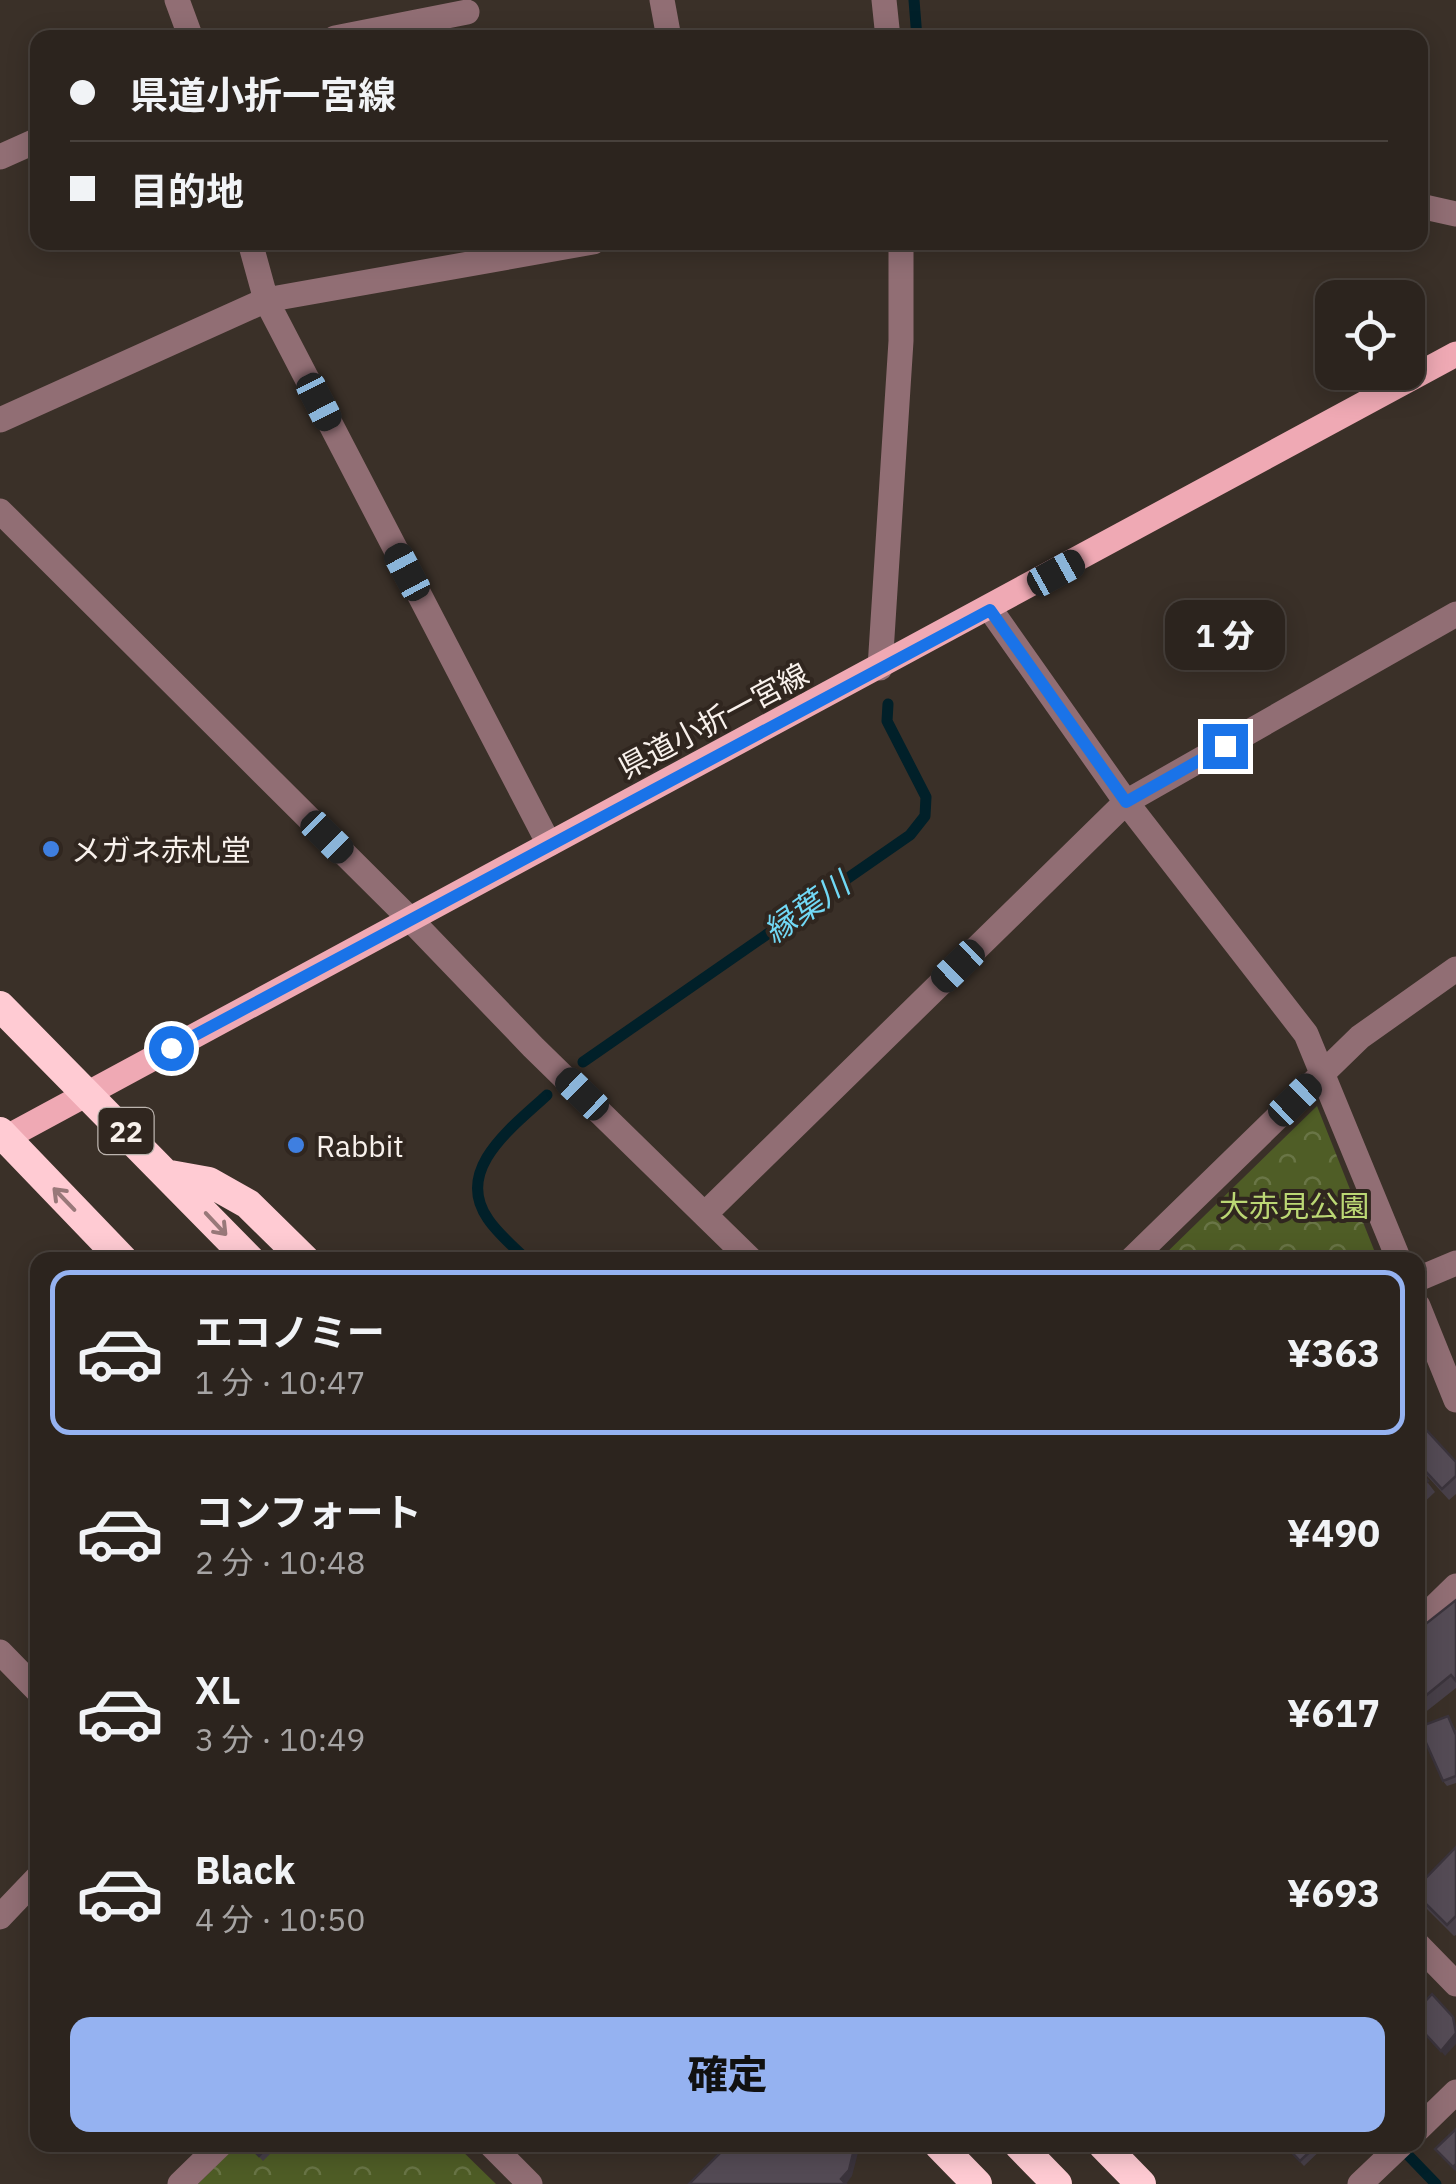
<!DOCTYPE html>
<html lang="ja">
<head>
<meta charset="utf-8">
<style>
	:root { --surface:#2c241e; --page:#342c27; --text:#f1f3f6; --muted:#a6a4a4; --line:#48413c; --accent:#95b2f1 }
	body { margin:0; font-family:"IBM Plex Sans","Noto Sans JP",sans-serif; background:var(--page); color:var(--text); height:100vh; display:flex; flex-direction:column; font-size:38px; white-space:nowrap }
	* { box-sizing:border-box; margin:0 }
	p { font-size:32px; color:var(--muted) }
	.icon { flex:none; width:55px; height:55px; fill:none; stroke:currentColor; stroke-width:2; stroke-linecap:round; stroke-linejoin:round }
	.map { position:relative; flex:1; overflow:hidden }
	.sheet { position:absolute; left:30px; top:1252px; width:1395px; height:900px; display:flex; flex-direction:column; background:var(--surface); border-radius:20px; box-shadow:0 5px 25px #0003,0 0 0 2px var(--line) }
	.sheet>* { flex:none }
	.hud { position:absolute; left:30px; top:30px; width:1398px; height:220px; border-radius:20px; box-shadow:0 5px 25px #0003,0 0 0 2px var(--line); display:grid; align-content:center; height:220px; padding:0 40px; background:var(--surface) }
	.controls { position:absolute; left:1315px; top:280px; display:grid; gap:20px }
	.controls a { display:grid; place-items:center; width:110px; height:110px; border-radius:20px; background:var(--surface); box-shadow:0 5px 25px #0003,0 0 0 2px var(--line); font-size:50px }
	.end { position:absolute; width:45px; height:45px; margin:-22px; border:12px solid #1a73e8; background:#fff; box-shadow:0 0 0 5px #fff }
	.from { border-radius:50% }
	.bubble { position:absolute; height:70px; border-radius:20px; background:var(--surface); box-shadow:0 5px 25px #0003,0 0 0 2px var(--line); font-size:32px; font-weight:800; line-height:70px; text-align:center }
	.car { position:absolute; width:30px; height:60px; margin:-30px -15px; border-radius:12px; box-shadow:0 0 8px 2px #0007; background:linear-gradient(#222 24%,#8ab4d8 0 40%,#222 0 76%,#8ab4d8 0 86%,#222 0) }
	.hud b { display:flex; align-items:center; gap:35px; height:95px; font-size:38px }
	.hud b+b { border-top:2px solid var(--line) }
	.hud i { width:25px; height:25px; background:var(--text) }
	ul { padding:18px 0 0; list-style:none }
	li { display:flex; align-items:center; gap:30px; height:165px; margin:0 20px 15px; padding:0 20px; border:5px solid transparent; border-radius:20px }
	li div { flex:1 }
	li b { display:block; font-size:38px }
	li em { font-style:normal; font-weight:800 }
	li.on { border-color:var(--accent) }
	li>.icon { width:90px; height:90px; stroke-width:1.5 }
	.action { display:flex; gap:20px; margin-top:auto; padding:20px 40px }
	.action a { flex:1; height:115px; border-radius:20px; background:var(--accent); color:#111; font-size:40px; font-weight:800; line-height:115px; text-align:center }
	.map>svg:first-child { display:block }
</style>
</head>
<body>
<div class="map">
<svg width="1456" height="2184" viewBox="0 0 1456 2184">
	<defs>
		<pattern id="park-crowns" width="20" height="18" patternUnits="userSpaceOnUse" patternTransform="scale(2.5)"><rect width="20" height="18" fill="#4f5d26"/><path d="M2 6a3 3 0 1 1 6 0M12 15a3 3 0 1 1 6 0" fill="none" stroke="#697546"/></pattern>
	</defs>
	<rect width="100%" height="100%" fill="#3a3028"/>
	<!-- park -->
	<path fill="url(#park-crowns)" d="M 1317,1106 L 1378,1260 L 1159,1260 Z
		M 237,2145 L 456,2145 L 496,2184 L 198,2184 Z"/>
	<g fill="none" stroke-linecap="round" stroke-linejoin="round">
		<!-- stream -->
		<path stroke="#012029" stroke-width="11" d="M 914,0 L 917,38
			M 583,1062 L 910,835 L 925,816 L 926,797 L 887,721 L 888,704
			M 527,1260 C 514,1247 498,1234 488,1219 C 453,1169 514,1126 547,1095
			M 1407,2154 L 1436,2184"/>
		<!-- minor -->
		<path stroke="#916e74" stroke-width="25" d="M 177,0 L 191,38
			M 662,0 L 669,38
			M 884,0 L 888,38
			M 335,38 L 467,12
			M 0,157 L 38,140
			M 1420,206 L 1456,214
			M 250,242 L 266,300 L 549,844
			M 0,420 L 266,300 L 593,242
			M 0,511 L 409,918 L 533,1047 L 751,1260
			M 990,609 L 1126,802 L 1306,1034 L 1399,1260
			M 880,668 L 901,341 L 901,242
			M 706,1213 L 1126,802 L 1456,614
			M 1131,1260 L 1360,1037 L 1456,969
			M 1418,1279 L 1456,1263
			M 1418,1306 L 1456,1400
			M 1418,1623 L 1456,1586
			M 0,1652 L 38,1691
			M 0,1917 L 38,1877
			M 1418,1945 L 1456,1984
			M 1418,2129 L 1456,2092
			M 491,2145 L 530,2184
			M 180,2184 L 220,2145
			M 1360,2184 L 1401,2145"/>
		<!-- major -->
		<path stroke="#efa9b4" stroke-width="25" d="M 0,1141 C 484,876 972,619 1456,354"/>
		<!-- highway -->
		<path stroke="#ffcbd3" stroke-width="30" d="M 0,1006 L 250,1260
			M 0,1132 L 123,1260
			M 170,1175 L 209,1182 L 248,1204 L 305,1260
			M 939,2145 L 977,2184
			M 1019,2145 L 1057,2184
			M 1103,2145 L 1141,2184"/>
	</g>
	<!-- wall -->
	<path fill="#484049" d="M 1418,1421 L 1456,1462 L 1456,1494 L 1449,1500 L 1418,1466 Z
		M 1418,1470 L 1435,1492 L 1418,1508 Z
		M 1456,1600 L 1456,1688 L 1423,1714 L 1418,1707 L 1418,1630 Z
		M 1448,1716 L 1456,1731 L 1456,1783 L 1447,1786 L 1443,1781 Z
		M 1456,1847 L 1456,1935 L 1454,1936 L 1420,1902 L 1418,1899 L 1418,1886 Z
		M 252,2145 L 279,2145 L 263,2161 L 250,2147 Z
		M 1284,2145 L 1326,2145 L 1304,2166 Z"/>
	<!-- shaded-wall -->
	<path fill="#3b343c" d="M 1456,2035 L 1456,2044 L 1445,2056 L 1441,2051 Z
		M 855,2145 L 858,2145 L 859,2149 L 852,2176 L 846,2184 L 841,2179 Z"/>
	<!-- building -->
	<path fill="#544b55" stroke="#3b343c" stroke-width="2.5" d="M 1418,1421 L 1456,1462 L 1456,1476 L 1442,1489 L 1418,1463 Z
		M 1418,1470 L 1428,1481 L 1418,1490 Z
		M 1456,1600 L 1456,1681 L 1451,1675 L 1418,1702 L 1418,1630 Z
		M 1448,1716 L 1456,1735 L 1456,1776 L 1443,1781 L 1419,1727 Z
		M 1456,1847 L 1456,1916 L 1447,1925 L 1418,1896 L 1418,1886 Z
		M 1432,1994 L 1453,2017 L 1456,2033 L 1441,2051 L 1418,2026 L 1418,2009 Z
		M 1456,2129 L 1456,2164 L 1454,2166 L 1456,2170 L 1435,2149 Z
		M 252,2145 L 269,2145 L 259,2156 L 250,2147 Z
		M 728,2145 L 855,2145 L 849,2170 L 841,2179 L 846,2184 L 689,2184 Z
		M 1285,2145 L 1317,2145 L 1300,2161 Z"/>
	<!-- one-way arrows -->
	<defs><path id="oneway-shaft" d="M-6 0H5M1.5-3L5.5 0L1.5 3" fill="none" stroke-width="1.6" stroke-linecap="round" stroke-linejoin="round" transform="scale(2.5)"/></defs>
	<g stroke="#987879">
		<use href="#oneway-shaft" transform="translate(64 1199) rotate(-134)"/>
		<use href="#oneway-shaft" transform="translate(216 1224) rotate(47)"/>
	</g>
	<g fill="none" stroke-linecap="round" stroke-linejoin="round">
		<!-- route -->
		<path stroke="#1a73e8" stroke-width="12" d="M 171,1048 L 990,610 L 1126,802 L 1225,746"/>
	</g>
	<!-- markers -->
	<g fill="#3f7fe0" stroke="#30261f" stroke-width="4">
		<circle cx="51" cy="849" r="10"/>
		<circle cx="296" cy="1145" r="10"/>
	</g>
	<g text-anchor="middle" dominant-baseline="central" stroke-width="8" stroke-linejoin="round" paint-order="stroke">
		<!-- shield labels -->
		<rect fill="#30261f" stroke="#bcb4ae" stroke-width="2.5" x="98.5" y="1108" width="55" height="46" rx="8"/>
		<g font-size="28" font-weight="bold" fill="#f8f1ec">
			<text x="126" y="1131">22</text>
		</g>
		<!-- street labels -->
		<g font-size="30" fill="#f8f1ec" stroke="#30261f">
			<text transform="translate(713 720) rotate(-28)">県道小折一宮線</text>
		</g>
		<!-- poi labels -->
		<g font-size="30" fill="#f8f1ec" stroke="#30261f" text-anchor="start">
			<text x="71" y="849">メガネ赤札堂</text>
			<text x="316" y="1145">Rabbit</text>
		</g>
		<!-- park labels -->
		<g font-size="30" fill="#bbd774" stroke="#30261f">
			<text x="1294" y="1205">大赤見公園</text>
		</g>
		<!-- water labels -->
		<g font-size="32" font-style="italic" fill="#71d8f5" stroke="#30261f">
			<text transform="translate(806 907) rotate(-35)">縁葉川</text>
		</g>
	</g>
</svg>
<div class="controls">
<a><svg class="icon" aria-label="locate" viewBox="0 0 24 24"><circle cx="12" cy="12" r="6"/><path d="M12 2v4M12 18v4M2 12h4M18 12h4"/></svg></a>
</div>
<i class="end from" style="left:171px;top:1048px"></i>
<i class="end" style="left:1225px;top:746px"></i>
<div class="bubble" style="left:1165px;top:600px;width:120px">1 分</div>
<i class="car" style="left:319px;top:402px;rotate:153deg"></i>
<i class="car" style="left:407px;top:572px;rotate:332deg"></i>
<i class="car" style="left:1056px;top:573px;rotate:61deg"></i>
<i class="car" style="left:327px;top:837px;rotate:135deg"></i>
<i class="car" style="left:958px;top:966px;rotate:226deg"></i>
<i class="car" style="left:582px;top:1094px;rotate:314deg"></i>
<i class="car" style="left:1295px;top:1100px;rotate:46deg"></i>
<div class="hud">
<b><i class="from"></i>県道小折一宮線</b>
<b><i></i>目的地</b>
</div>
<section class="sheet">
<ul>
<li class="on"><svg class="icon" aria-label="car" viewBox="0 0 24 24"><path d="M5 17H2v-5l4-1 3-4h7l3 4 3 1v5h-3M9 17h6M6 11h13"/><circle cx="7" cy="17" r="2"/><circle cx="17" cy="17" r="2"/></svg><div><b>エコノミー</b><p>1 分 · 10:47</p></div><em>¥363</em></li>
<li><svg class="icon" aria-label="car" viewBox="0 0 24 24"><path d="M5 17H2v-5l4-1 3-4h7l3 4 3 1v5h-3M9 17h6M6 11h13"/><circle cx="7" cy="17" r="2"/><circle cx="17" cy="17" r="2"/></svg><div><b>コンフォート</b><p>2 分 · 10:48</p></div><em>¥490</em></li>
<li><svg class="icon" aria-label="car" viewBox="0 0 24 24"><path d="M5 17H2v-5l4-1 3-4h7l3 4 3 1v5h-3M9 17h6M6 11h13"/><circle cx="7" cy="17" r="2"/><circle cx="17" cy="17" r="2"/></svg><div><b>XL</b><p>3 分 · 10:49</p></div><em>¥617</em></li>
<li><svg class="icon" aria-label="car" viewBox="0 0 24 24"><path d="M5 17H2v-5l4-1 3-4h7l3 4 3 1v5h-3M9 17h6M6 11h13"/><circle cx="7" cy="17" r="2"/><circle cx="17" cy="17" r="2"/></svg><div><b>Black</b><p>4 分 · 10:50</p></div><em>¥693</em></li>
</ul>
<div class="action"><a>確定</a></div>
</section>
</div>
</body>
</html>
